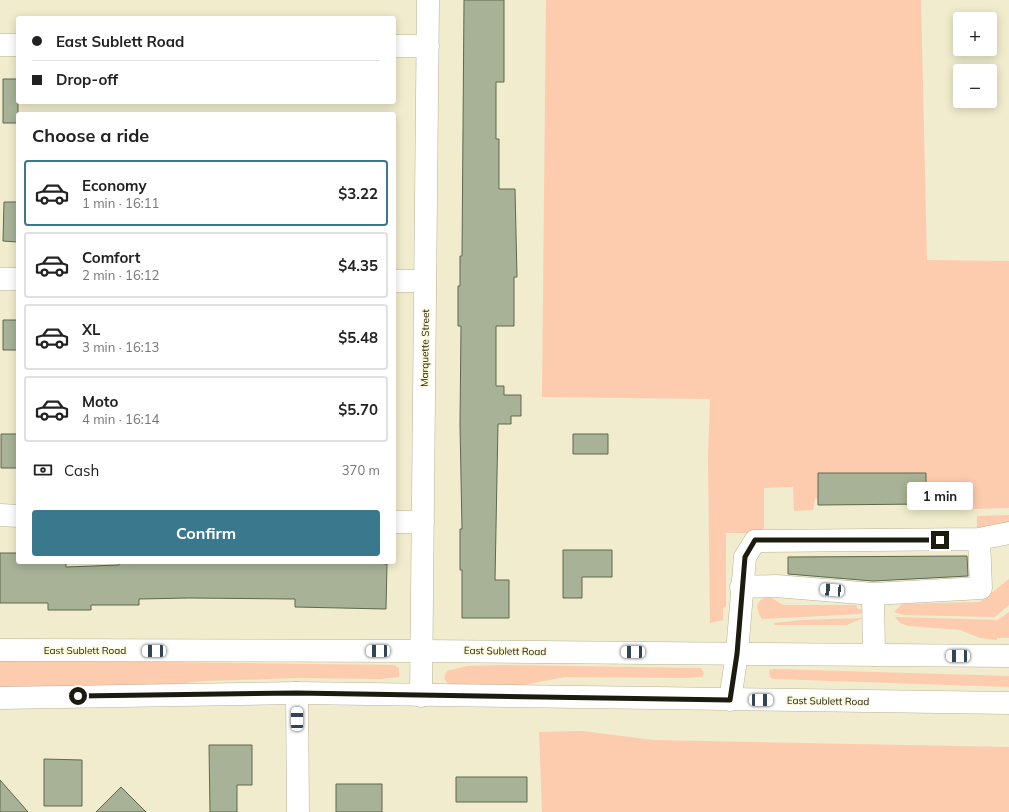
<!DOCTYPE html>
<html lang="en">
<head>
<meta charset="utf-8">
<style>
	:root { --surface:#fff; --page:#f2f2f2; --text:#222; --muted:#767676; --line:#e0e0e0; --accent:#3a788d }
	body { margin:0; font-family:Mulish,sans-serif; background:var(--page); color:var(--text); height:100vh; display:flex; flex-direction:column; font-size:15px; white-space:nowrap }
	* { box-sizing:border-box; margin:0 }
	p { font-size:13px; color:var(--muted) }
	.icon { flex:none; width:22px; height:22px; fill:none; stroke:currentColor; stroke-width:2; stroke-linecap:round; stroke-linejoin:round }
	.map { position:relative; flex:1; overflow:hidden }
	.sheet { position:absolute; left:16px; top:112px; width:380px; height:452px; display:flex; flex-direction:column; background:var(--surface); border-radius:4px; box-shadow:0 2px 10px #0003 }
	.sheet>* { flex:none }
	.banner { position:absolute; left:16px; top:16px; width:380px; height:88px; border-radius:4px; box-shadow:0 2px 10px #0003; display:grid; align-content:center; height:88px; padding:0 16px; background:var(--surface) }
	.tools { position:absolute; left:953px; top:12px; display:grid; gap:8px }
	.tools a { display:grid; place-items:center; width:44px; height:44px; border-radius:4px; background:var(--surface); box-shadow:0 2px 10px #0003; font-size:20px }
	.end { position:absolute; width:18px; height:18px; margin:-9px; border:5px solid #1c1b10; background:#fff; box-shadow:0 0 0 2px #fff }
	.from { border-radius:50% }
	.bubble { position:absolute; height:28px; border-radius:4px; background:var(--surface); box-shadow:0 2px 10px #0003; font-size:13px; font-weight:700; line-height:28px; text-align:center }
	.car { position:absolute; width:12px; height:24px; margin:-12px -6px; border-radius:5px; box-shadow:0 0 3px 1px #0007; background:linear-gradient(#fff 24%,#345 0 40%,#fff 0 76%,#345 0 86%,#fff 0) }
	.banner b { display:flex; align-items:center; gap:14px; height:38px; font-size:15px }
	.banner b+b { border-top:1px solid var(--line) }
	.banner i { width:10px; height:10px; background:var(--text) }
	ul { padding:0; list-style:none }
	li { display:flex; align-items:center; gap:12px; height:66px; margin:0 8px 6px; padding:0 8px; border:2px solid var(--line); border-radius:4px }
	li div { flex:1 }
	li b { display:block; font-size:15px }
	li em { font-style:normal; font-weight:700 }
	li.selected { border-color:var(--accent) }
	li>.icon { width:36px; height:36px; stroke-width:1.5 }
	h2 { padding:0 16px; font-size:18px; line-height:48px }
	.pay { display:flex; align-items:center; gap:10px; height:44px; padding:0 16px; font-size:15px }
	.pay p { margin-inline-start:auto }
	.button { display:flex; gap:8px; margin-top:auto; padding:8px 16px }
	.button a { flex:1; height:46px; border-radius:4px; background:var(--accent); color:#fff; font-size:16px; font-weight:700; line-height:46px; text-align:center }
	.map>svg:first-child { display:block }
</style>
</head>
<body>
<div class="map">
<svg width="1009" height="812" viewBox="0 0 1009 812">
	<rect width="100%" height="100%" fill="#f0eccd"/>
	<!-- green -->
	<path fill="#fdcbae" d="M 546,0 L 921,0 L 927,260 L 1009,261 L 1009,508 L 938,510 L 932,505 L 926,504 L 926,473 L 815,499 L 813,510 L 794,511 L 793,487 L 764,488 L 764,528 L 758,533 L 726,533 L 726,607 L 723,608 L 723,620 L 710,623 L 708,458 L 710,399 L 542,397 Z
		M 1009,515 L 1009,528 L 977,529 L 977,516 Z
		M 1009,579 L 1009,605 L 995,617 L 904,615 L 894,612 L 902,604 L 980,602 Z
		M 768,597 C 775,598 778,604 786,605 L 856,605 L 857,608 L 864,611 L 860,614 L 762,619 C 755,609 756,599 768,597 Z
		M 1009,612 L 1009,638 L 997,638 L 997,640 L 980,638 L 960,630 L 908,626 L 900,623 L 895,617 L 998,620 Z
		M 863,618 L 847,625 L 774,625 L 774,623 L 803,620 Z
		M 0,660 L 394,665 L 399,668 L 399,677 L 380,679 L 298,678 L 205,681 L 156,686 L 0,688 Z
		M 502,665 L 701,668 L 704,673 L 702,677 L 685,678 L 565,677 L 518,686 L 449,684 L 444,679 L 447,671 L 467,666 Z
		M 775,669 L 1009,676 L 1009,687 L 773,679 L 770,677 L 769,670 Z
		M 582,731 L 653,740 L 1009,747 L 1009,812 L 542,812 L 539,732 Z"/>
	<!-- building -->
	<path fill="#a7b296" stroke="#5e684e" d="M 464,0 L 504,0 L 504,82 L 496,82 L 496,139 L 499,139 L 499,189 L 515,189 L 517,277 L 514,277 L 514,326 L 496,326 L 496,386 L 504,386 L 504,395 L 521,395 L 521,416 L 511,416 L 511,424 L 498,424 L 495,580 L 509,580 L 509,618 L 462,618 L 462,570 L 460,570 L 460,529 L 462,529 L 460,424 L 461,326 L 458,326 L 458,286 L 460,286 L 460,256 L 462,256 Z
		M 3,79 L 18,79 L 18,123 L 3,123 Z
		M 4,202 L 18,202 L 18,242 L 3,241 Z
		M 3,320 L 18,320 L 18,350 L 3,350 Z
		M 1,434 L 18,434 L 18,468 L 1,468 Z
		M 573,434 L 608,434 L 608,454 L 573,454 Z
		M 818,473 L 926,473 L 926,504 L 818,505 Z
		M 563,550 L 612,550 L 612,577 L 582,577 L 582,598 L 563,598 Z
		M 0,553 L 18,553 L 18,562 L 66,562 L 66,567 L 119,565 L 119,562 L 366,562 L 387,564 L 386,609 L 295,607 L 295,599 L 189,598 L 139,599 L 139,605 L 91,605 L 91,610 L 48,610 L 48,603 L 0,603 Z
		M 967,556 L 968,576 L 873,581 L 788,574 L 788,557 Z
		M 209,745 L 252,745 L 252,785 L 237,785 L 237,812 L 210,812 Z
		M 44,759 L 82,760 L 82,806 L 44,806 Z
		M 456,777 L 527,777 L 527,802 L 456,802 Z
		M 0,780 L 22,805 L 28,812 L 0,812 Z
		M 336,784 L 382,784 L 382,812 L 336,812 Z
		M 121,787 L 146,812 L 96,812 Z"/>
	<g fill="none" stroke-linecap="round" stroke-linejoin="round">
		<defs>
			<path id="minor" d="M 0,45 L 18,45
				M 394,46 L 428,46
				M 0,279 L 18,279
				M 394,281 L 425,281
				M 0,515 L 18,516
				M 394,522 L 423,522
				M 741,587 L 776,586 L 873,594
				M 737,653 L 745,557 L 755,541 L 979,539 L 1009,533
				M 874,655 L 873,594 L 981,588 L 979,539
				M 297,693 L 298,812
				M 421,696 L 428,0"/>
			<path id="major" d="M 0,650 L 421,651 L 1009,656
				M 0,698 L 297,693 L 1009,703
				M 730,700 L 737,653"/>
		</defs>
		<!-- minor casing -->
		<use href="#minor" stroke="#b7b396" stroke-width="23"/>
		<!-- major casing -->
		<use href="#major" stroke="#b7b396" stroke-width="23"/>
		<!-- minor -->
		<use href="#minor" stroke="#fff" stroke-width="22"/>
		<!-- major -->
		<use href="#major" stroke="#fff" stroke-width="22"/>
	</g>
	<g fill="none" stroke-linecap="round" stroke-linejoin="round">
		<!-- route -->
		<path stroke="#1c1b10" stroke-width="5" d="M 78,696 L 297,693 L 730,700 L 737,654 L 745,557 L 755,540 L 940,540"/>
	</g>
	<g text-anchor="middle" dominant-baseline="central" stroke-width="3" stroke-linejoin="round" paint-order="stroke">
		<!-- street labels -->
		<g font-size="10" fill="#1c1b10" stroke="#fef9da">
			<text transform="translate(425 348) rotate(-89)">Marquette Street</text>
			<text x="85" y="650">East Sublett Road</text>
			<text transform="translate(505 651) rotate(1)">East Sublett Road</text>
			<text transform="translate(828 701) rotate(1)">East Sublett Road</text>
		</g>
	</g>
</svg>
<div class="tools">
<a>+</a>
<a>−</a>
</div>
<i class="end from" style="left:78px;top:696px"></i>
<i class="end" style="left:940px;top:540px"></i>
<div class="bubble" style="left:907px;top:482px;width:66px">1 min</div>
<i class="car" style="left:832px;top:590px;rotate:275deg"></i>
<i class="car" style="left:154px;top:651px;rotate:270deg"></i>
<i class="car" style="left:378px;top:651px;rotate:270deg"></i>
<i class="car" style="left:633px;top:652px;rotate:270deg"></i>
<i class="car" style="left:958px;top:656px;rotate:271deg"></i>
<i class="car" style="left:761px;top:700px;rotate:91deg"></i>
<i class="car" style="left:297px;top:719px;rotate:0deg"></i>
<div class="banner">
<b><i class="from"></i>East Sublett Road</b>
<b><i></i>Drop-off</b>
</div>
<section class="sheet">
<h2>Choose a ride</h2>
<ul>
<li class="selected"><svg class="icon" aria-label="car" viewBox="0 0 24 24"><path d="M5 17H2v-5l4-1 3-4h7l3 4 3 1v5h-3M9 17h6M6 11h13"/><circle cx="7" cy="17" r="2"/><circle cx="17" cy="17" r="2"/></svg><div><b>Economy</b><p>1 min · 16:11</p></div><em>$3.22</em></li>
<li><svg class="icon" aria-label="car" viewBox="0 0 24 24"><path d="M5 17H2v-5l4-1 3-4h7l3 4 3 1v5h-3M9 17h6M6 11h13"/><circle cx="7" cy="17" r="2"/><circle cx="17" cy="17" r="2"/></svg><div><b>Comfort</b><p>2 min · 16:12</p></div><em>$4.35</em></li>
<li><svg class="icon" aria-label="car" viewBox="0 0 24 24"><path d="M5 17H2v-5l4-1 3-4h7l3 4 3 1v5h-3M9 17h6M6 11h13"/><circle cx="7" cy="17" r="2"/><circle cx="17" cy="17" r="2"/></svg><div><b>XL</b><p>3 min · 16:13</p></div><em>$5.48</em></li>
<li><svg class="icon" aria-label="car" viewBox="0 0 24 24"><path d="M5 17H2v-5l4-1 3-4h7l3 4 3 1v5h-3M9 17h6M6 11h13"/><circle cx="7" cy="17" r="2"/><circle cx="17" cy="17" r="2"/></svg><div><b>Moto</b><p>4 min · 16:14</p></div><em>$5.70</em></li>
</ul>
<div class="pay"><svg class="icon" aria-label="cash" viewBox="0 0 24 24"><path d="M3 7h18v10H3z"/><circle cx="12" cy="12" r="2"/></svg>Cash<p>370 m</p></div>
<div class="button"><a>Confirm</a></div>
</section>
</div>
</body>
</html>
